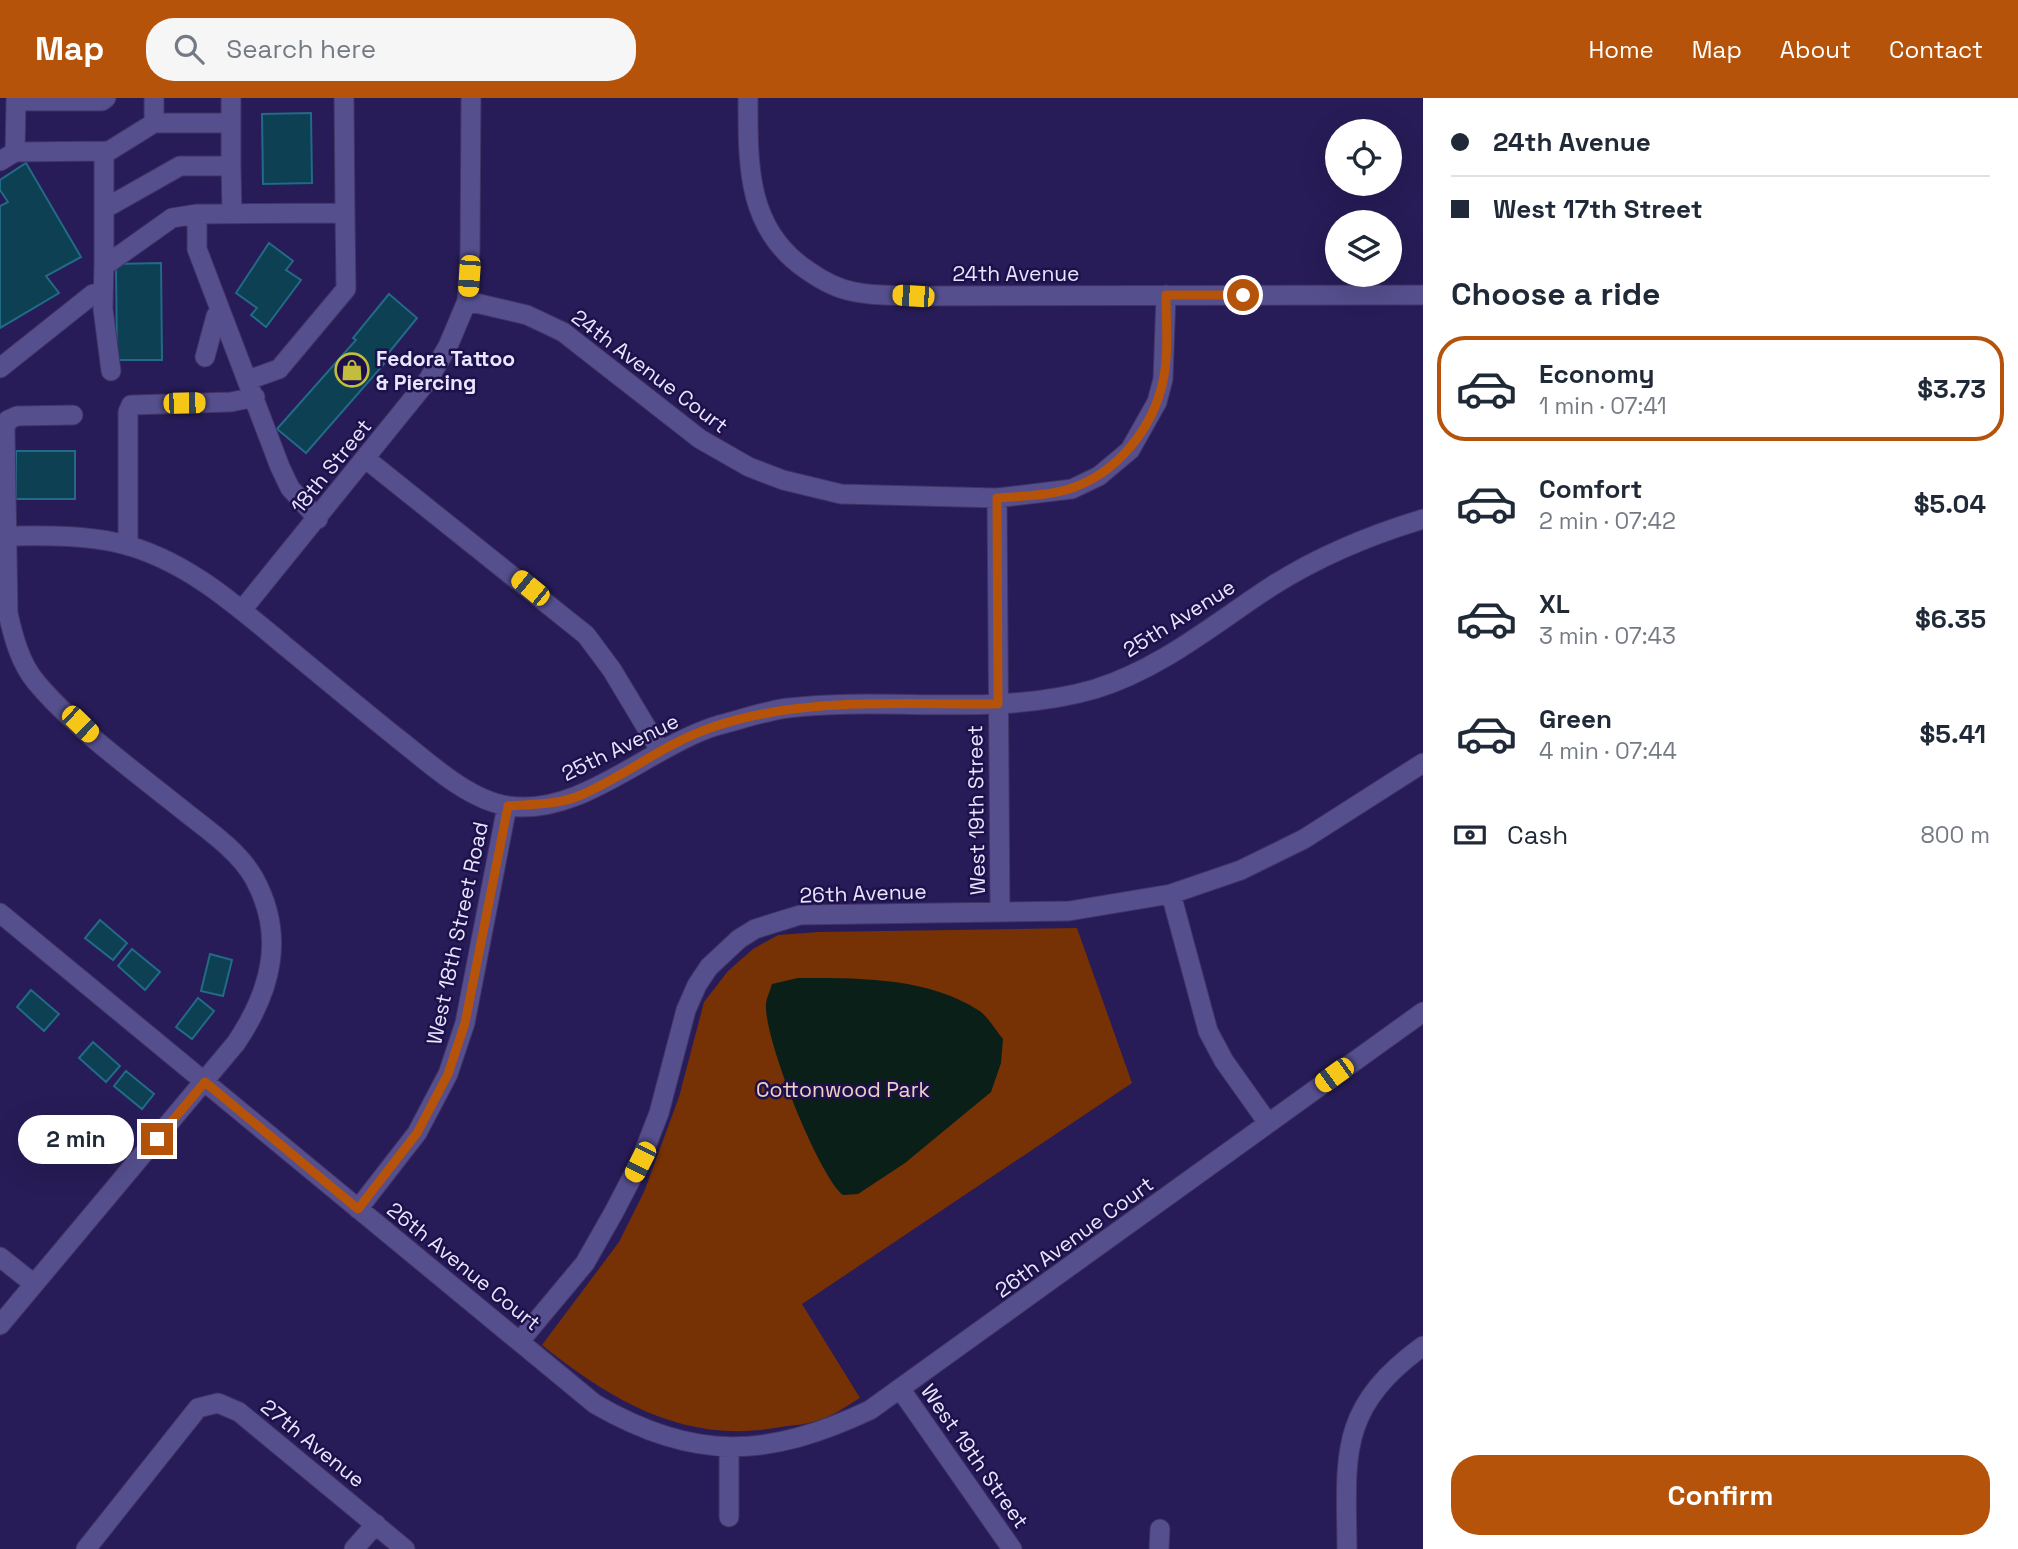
<!DOCTYPE html>
<html lang="en">
<head>
<meta charset="utf-8">
<style>
	:root { --surface:#fff; --page:#f6f6f7; --text:#1f2937; --muted:#747a83; --line:#e0e1e3; --accent:#b45309 }
	body { margin:0; font-family:"Space Grotesk",sans-serif; background:var(--page); color:var(--text); height:100vh; display:flex; flex-direction:column; font-size:26px; white-space:nowrap }
	* { box-sizing:border-box; margin:0 }
	p { font-size:23px; color:var(--muted) }
	.icon { flex:none; width:38px; height:38px; fill:none; stroke:currentColor; stroke-width:2; stroke-linecap:round; stroke-linejoin:round }
	.map { position:relative; flex:1; overflow:hidden }
	.sheet { display:flex; flex-direction:column; background:var(--surface); width:595px }
	.sheet>* { flex:none }
	.hud { display:grid; align-content:center; height:154px; padding:0 28px; background:var(--surface) }
	.buttons { position:absolute; left:1325px; top:21px; display:grid; gap:14px }
	.buttons a { display:grid; place-items:center; width:77px; height:77px; border-radius:50%; background:var(--surface); box-shadow:0 7px 28px #0002; font-size:35px }
	.end { position:absolute; width:32px; height:32px; margin:-16px; border:9px solid #b45309; background:#fff; box-shadow:0 0 0 4px #fff }
	.from { border-radius:50% }
	.bubble { position:absolute; height:49px; border-radius:24px; background:var(--surface); box-shadow:0 7px 28px #0002; font-size:23px; font-weight:700; line-height:49px; text-align:center }
	.car { position:absolute; width:21px; height:42px; margin:-21px -10px; border-radius:9px; box-shadow:0 0 5px 2px #0007; background:linear-gradient(#f5c518 24%,#345 0 40%,#f5c518 0 76%,#345 0 86%,#f5c518 0) }
	.hud b { display:flex; align-items:center; gap:24px; height:66px; font-size:26px }
	.hud b+b { border-top:2px solid var(--line) }
	.hud i { width:18px; height:18px; background:var(--text) }
	ul { padding:0; list-style:none }
	li { display:flex; align-items:center; gap:21px; height:105px; margin:0 14px 10px; padding:0 14px; border:4px solid transparent; border-radius:28px }
	li div { flex:1 }
	li b { display:block; font-size:26px }
	li em { font-style:normal; font-weight:700 }
	li.selected { border-color:var(--accent) }
	li>.icon { width:63px; height:63px; stroke-width:1.5 }
	h2 { padding:0 28px; font-size:32px; line-height:84px }
	.pay { display:flex; align-items:center; gap:18px; height:77px; padding:0 28px; font-size:26px }
	.pay p { margin-inline-start:auto }
	.primary-button { display:flex; gap:14px; margin-top:auto; padding:14px 28px }
	.primary-button a { flex:1; height:80px; border-radius:28px; background:var(--accent); color:#fff; font-size:28px; font-weight:700; line-height:80px; text-align:center }
	header { display:flex; align-items:center; gap:42px; box-sizing:border-box; height:98px; padding:0 35px; background:var(--accent); color:#fff }
	header strong { font-size:33px }
	nav { display:flex; gap:38px; margin-inline-start:auto; font-size:24px }
	.search { width:490px; height:63px; background:var(--page); display:flex; align-items:center; gap:18px; box-sizing:border-box; padding:0 24px; border-radius:28px; color:var(--muted); font-size:26px }
	main { display:flex; flex:1; min-height:0 }
	.map>svg:first-child { display:block }
</style>
</head>
<body>
<header>
<strong>Map</strong>
<div class="search"><svg class="icon" aria-label="search" viewBox="0 0 24 24"><circle cx="10" cy="10" r="6"/><path d="M15 15l6 6"/></svg>Search here</div>
<nav><a>Home</a><a>Map</a><a>About</a><a>Contact</a></nav>
</header>
<main>
<div class="map">
<svg width="1423" height="1451" viewBox="0 0 1423 1451">
	<rect width="100%" height="100%" fill="#271c57"/>
	<!-- green -->
	<path fill="#763105" d="M 1077,830 L 1132,985 L 802,1206 L 860,1300 C 848,1307 836,1316 823,1321 C 811,1326 794,1327 781,1329 C 686,1347 613,1304 542,1247 L 619,1144 L 644,1094 L 679,999 L 704,904 L 728,873 L 753,851 L 778,837 L 819,834 Z"/>
	<!-- water -->
	<path fill="#091f17" d="M 798,880 C 857,880 927,879 978,912 C 988,918 995,932 1003,941 L 1001,965 L 991,994 L 905,1065 L 858,1096 L 843,1097 C 818,1077 764,940 766,907 C 766,901 770,893 772,886 Z"/>
	<!-- building -->
	<path fill="#0c4052" stroke="#226a85" stroke-width="2" d="M 311,15 L 312,85 L 263,86 L 262,16 Z
		M 26,65 L 81,159 L 46,178 L 59,195 L 0,230 L 0,108 L 8,104 L 0,92 L 0,82 Z
		M 269,145 L 293,163 L 286,172 L 301,182 L 266,229 L 251,217 L 257,210 L 236,195 Z
		M 161,165 L 162,262 L 117,262 L 116,166 Z
		M 389,196 L 417,220 L 382,263 L 384,266 L 306,355 L 277,331 L 356,242 L 353,240 Z
		M 16,353 L 75,353 L 75,401 L 16,401 Z
		M 100,822 L 127,845 L 113,862 L 85,840 Z
		M 132,851 L 160,874 L 145,892 L 118,868 Z
		M 210,856 L 232,862 L 223,898 L 201,893 Z
		M 31,892 L 59,916 L 44,933 L 17,909 Z
		M 198,900 L 214,913 L 192,941 L 176,929 Z
		M 93,944 L 120,968 L 106,984 L 79,960 Z
		M 126,973 L 154,996 L 142,1011 L 114,988 Z"/>
	<g fill="none" stroke-linecap="round" stroke-linejoin="round">
		<defs>
			<path id="minor" d="M 154,0 L 154,25
				M 748,0 C 748,66 746,131 807,172 C 821,182 837,191 855,194 C 874,198 894,197 913,198 L 1423,197
				M 104,53 L 104,165
				M 15,54 L 16,3 L 102,3 L 106,0
				M 0,63 L 15,54 L 109,53 L 154,25 L 231,25 L 231,0
				M 231,68 L 232,116
				M 104,107 L 111,107 L 180,68 L 231,68 L 231,25
				M 467,203 L 527,217 L 563,234 L 700,341 L 749,369 L 783,382 L 841,396 L 997,400 L 1072,391 L 1099,378 L 1130,352 L 1157,304 L 1163,281 L 1166,197
				M 205,259 L 216,218 L 221,216
				M 0,270 L 93,196 L 103,194
				M 111,273 L 103,211 L 104,165 L 110,164 L 172,120 L 197,116
				M 248,282 L 279,271 L 346,191 L 345,115
				M 366,361 L 586,537 L 612,572 L 660,652
				M 997,400 L 1000,814
				M 318,421 L 290,390 L 280,369 L 197,151 L 197,116 L 345,115 L 344,0
				M 0,438 C 39,438 79,436 118,445 C 183,460 235,506 285,548 C 323,579 362,612 401,643 C 430,666 469,702 508,708 C 582,719 650,647 719,627 C 742,621 765,613 788,610 C 890,598 995,620 1095,591 C 1161,571 1215,525 1272,488 C 1319,458 1370,437 1423,421
				M 128,448 L 128,314 L 131,307 L 231,304 L 255,299
				M 242,512 L 428,282 L 448,248 L 467,203 L 470,153 L 471,0
				M 1171,796 L 1208,933 L 1224,963 L 1268,1025
				M 0,815 L 595,1306 C 695,1364 768,1360 870,1312 L 1423,914
				M 358,1111 L 417,1035 L 448,976 L 465,925 L 507,708
				M 0,1159 L 34,1186
				M 0,1227 L 236,945 C 271,893 286,838 254,780 C 240,755 211,734 189,717 C 141,678 75,631 36,584 C 20,565 13,538 8,515 L 5,330 L 8,322 L 17,318 L 73,317
				M 520,1243 L 585,1165 L 614,1114 L 640,1064 L 659,1015 L 686,912 L 697,887 L 709,869 L 739,841 L 755,831 L 800,817 L 1069,813 L 1171,796 L 1241,772 L 1304,741 L 1423,665
				M 901,1292 L 1012,1451
				M 729,1419 L 729,1350
				M 86,1451 L 198,1310 L 218,1305 L 239,1314 L 405,1451
				M 354,1451 L 376,1426
				M 1159,1451 L 1160,1431
				M 1347,1451 C 1346,1356 1338,1310 1423,1248"/>
		</defs>
		<!-- minor casing -->
		<use href="#minor" stroke="#413365" stroke-width="21"/>
		<!-- minor -->
		<use href="#minor" stroke="#554f8e" stroke-width="19"/>
	</g>
	<g fill="none" stroke-linecap="round" stroke-linejoin="round">
		<!-- route -->
		<path stroke="#b45309" stroke-width="9" d="M 157,1041 L 205,984 L 358,1111 L 417,1035 L 448,976 L 465,925 L 508,708 C 532,706 558,707 581,697 C 627,677 665,645 713,629 C 804,598 903,607 998,606 L 997,400 C 1021,398 1049,398 1072,390 C 1118,374 1153,330 1163,283 C 1169,256 1166,225 1166,197 L 1243,197"/>
	</g>
	<!-- icons -->
	<defs>
		<symbol id="shop-ring" viewBox="-11 -11 22 22"><circle r="9.5" fill="#1e114b" stroke="#c3bd3e" stroke-width="1.5"/><path d="M-5-2.5h2.3a2.7 3.5 0 0 1 5.4 0H5L5.5 6h-11ZM-1.5-2.5h3a1.5 2.3 0 0 0-3 0Z" fill="#c3bd3e"/></symbol>
	</defs>
	<g fill-rule="evenodd">
		<use href="#shop-ring" x="333" y="253" width="38" height="38"/>
	</g>
	<g text-anchor="middle" dominant-baseline="central" stroke-width="5" stroke-linejoin="round" paint-order="stroke">
		<!-- street labels -->
		<g font-size="21" fill="#e6e6fc" stroke="#1e114b">
			<text x="1016" y="175">24th Avenue</text>
			<text transform="translate(650 273) rotate(37)">24th Avenue Court</text>
			<text transform="translate(331 368) rotate(-51)">18th Street</text>
			<text transform="translate(1179 520) rotate(-32)">25th Avenue</text>
			<text transform="translate(620 649) rotate(-26)">25th Avenue</text>
			<text transform="translate(976 712) rotate(-91)">West 19th Street</text>
			<text transform="translate(863 795) rotate(-2)">26th Avenue</text>
			<text transform="translate(457 835) rotate(-78)">West 18th Street Road</text>
			<text transform="translate(1074 1139) rotate(-36)">26th Avenue Court</text>
			<text transform="translate(464 1168) rotate(39)">26th Avenue Court</text>
			<text transform="translate(313 1345) rotate(39)">27th Avenue</text>
			<text transform="translate(975 1358) rotate(55)">West 19th Street</text>
		</g>
		<!-- poi labels -->
		<g font-size="21" font-weight="bold" fill="#e6e6fc" stroke="#1e114b" text-anchor="start">
			<text x="376" y="260">Fedora Tattoo<tspan x="376" dy="24">&amp; Piercing</tspan></text>
		</g>
		<!-- park labels -->
		<g font-size="21" fill="#f0d2c4" stroke="#1e114b">
			<text x="843" y="991">Cottonwood Park</text>
		</g>
	</g>
</svg>
<div class="buttons">
<a><svg class="icon" aria-label="locate" viewBox="0 0 24 24"><circle cx="12" cy="12" r="6"/><path d="M12 2v4M12 18v4M2 12h4M18 12h4"/></svg></a>
<a><svg class="icon" aria-label="layers" viewBox="0 0 24 24"><path d="M12 4l9 5-9 5-9-5zM3 14l9 5 9-5"/></svg></a>
</div>
<i class="end from" style="left:1243px;top:197px"></i>
<i class="end" style="left:157px;top:1041px"></i>
<div class="bubble" style="left:18px;top:1017px;width:116px">2 min</div>
<i class="car" style="left:469px;top:178px;rotate:184deg"></i>
<i class="car" style="left:913px;top:198px;rotate:274deg"></i>
<i class="car" style="left:184px;top:305px;rotate:89deg"></i>
<i class="car" style="left:530px;top:490px;rotate:309deg"></i>
<i class="car" style="left:80px;top:626px;rotate:134deg"></i>
<i class="car" style="left:1334px;top:977px;rotate:234deg"></i>
<i class="car" style="left:640px;top:1064px;rotate:207deg"></i>
</div>
<section class="sheet">
<div class="hud">
<b><i class="from"></i>24th Avenue</b>
<b><i></i>West 17th Street</b>
</div>
<h2>Choose a ride</h2>
<ul>
<li class="selected"><svg class="icon" aria-label="car" viewBox="0 0 24 24"><path d="M5 17H2v-5l4-1 3-4h7l3 4 3 1v5h-3M9 17h6M6 11h13"/><circle cx="7" cy="17" r="2"/><circle cx="17" cy="17" r="2"/></svg><div><b>Economy</b><p>1 min · 07:41</p></div><em>$3.73</em></li>
<li><svg class="icon" aria-label="car" viewBox="0 0 24 24"><path d="M5 17H2v-5l4-1 3-4h7l3 4 3 1v5h-3M9 17h6M6 11h13"/><circle cx="7" cy="17" r="2"/><circle cx="17" cy="17" r="2"/></svg><div><b>Comfort</b><p>2 min · 07:42</p></div><em>$5.04</em></li>
<li><svg class="icon" aria-label="car" viewBox="0 0 24 24"><path d="M5 17H2v-5l4-1 3-4h7l3 4 3 1v5h-3M9 17h6M6 11h13"/><circle cx="7" cy="17" r="2"/><circle cx="17" cy="17" r="2"/></svg><div><b>XL</b><p>3 min · 07:43</p></div><em>$6.35</em></li>
<li><svg class="icon" aria-label="car" viewBox="0 0 24 24"><path d="M5 17H2v-5l4-1 3-4h7l3 4 3 1v5h-3M9 17h6M6 11h13"/><circle cx="7" cy="17" r="2"/><circle cx="17" cy="17" r="2"/></svg><div><b>Green</b><p>4 min · 07:44</p></div><em>$5.41</em></li>
</ul>
<div class="pay"><svg class="icon" aria-label="cash" viewBox="0 0 24 24"><path d="M3 7h18v10H3z"/><circle cx="12" cy="12" r="2"/></svg>Cash<p>800 m</p></div>
<div class="primary-button"><a>Confirm</a></div>
</section>
</main>
</body>
</html>
